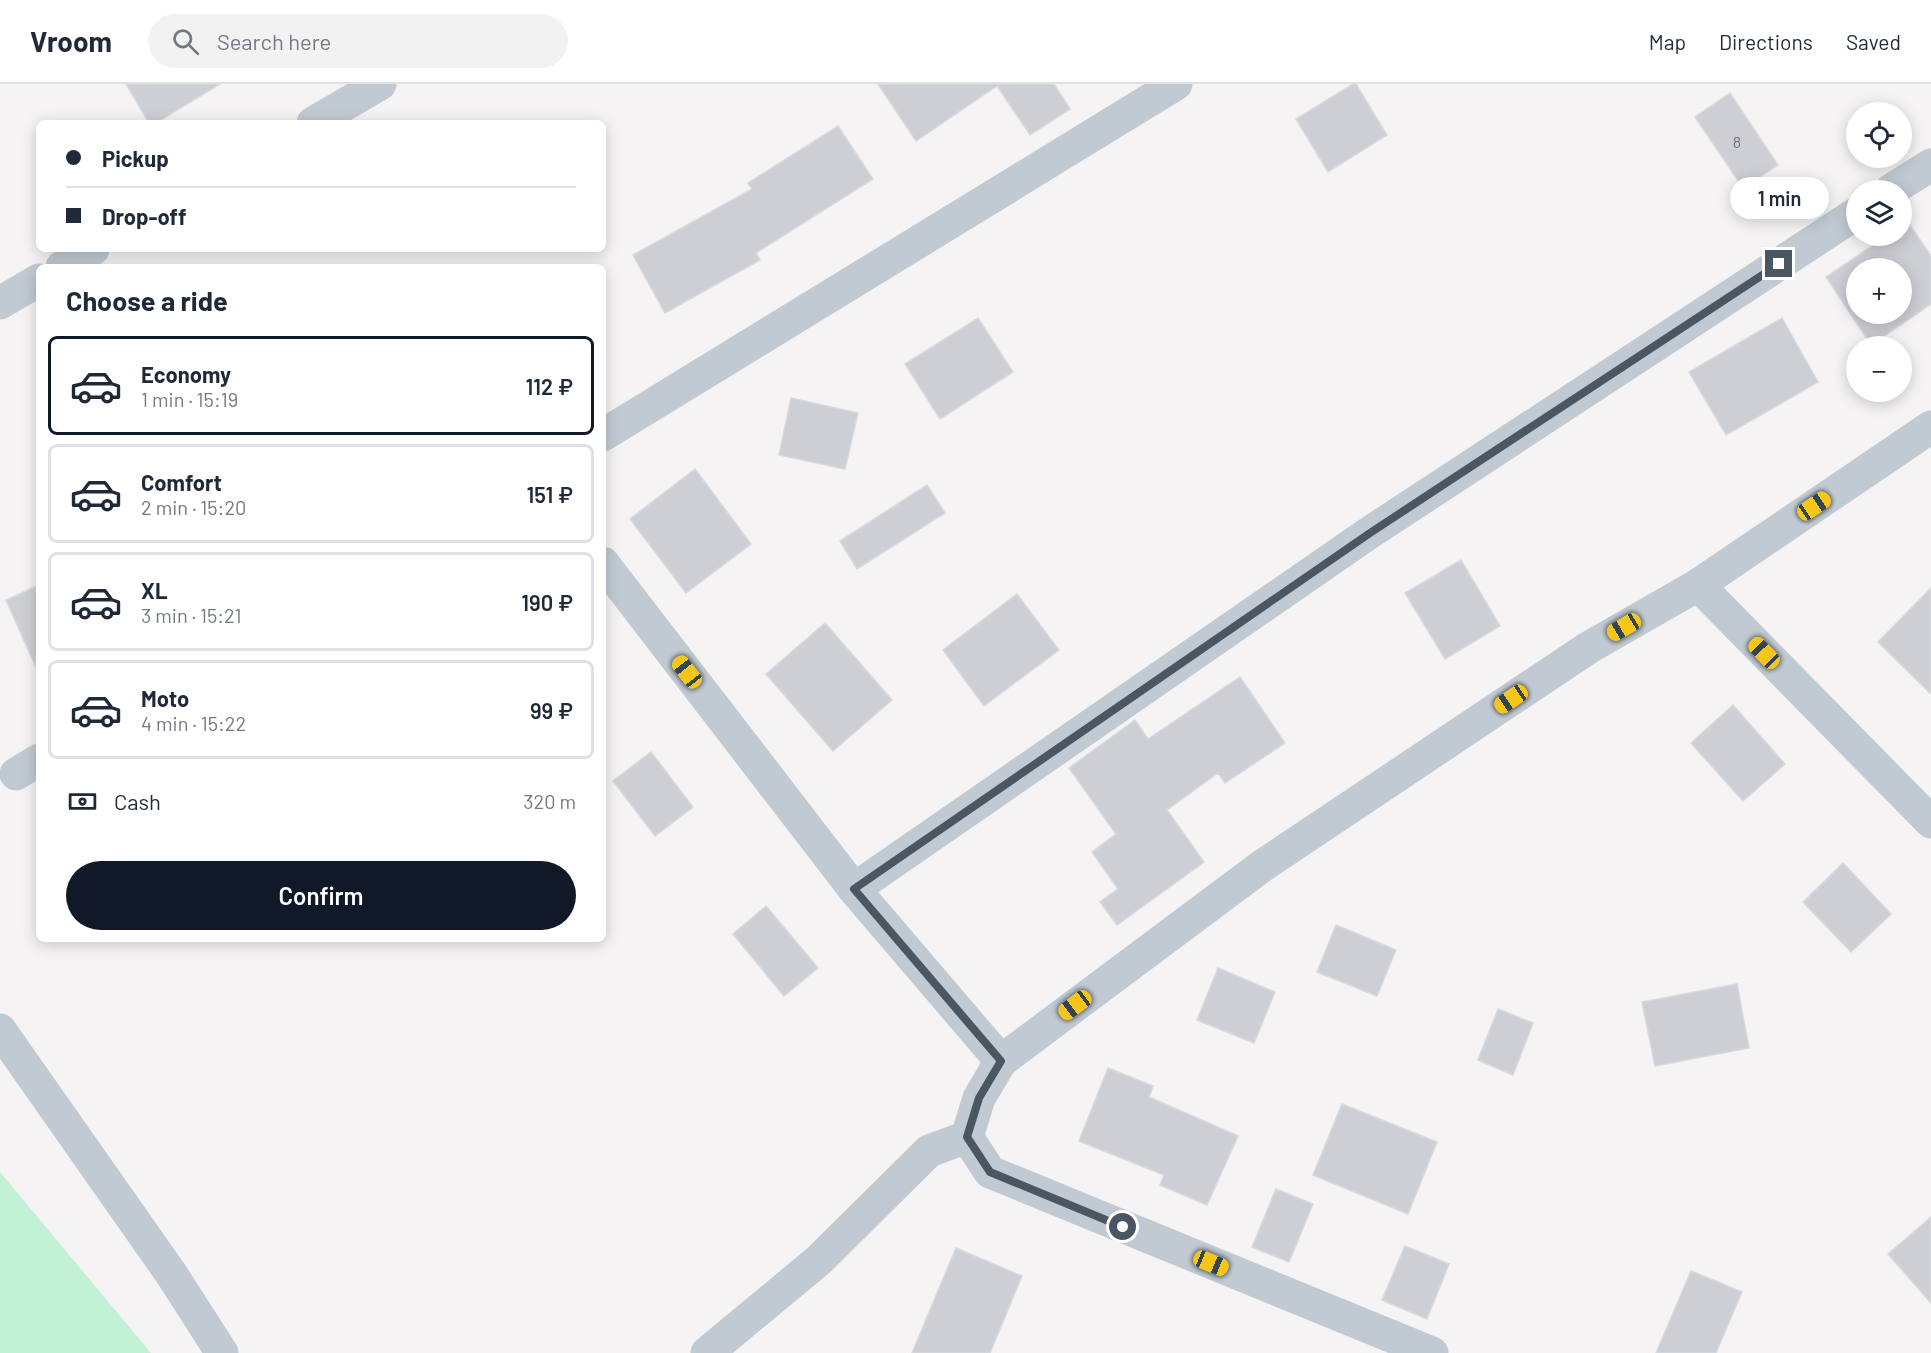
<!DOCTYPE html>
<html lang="en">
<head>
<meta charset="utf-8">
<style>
	:root { --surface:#fff; --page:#f2f2f3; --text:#1f2937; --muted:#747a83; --line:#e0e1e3; --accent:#111827 }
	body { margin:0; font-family:Barlow,sans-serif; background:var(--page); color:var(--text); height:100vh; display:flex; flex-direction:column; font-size:22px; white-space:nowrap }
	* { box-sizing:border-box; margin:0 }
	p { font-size:20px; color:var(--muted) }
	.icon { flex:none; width:33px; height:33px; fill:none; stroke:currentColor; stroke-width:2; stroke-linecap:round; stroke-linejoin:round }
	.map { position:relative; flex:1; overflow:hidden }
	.drawer { position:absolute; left:36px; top:180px; width:570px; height:678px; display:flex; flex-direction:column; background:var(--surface); border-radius:9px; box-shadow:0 3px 15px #0003 }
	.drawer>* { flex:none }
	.banner { position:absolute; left:36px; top:36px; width:570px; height:132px; border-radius:9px; box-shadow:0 3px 15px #0003; display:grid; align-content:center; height:132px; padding:0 30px; background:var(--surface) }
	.fabs { position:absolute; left:1846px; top:18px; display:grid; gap:12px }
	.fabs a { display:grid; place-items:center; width:66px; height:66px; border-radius:50%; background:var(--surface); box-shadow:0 3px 15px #0003; font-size:30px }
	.end { position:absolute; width:27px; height:27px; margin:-14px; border:8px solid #4a5661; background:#fff; box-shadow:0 0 0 3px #fff }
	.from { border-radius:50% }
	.bubble { position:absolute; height:42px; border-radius:21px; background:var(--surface); box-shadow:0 3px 15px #0003; font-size:20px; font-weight:600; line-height:42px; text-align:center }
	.car { position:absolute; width:18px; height:36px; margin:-18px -9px; border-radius:8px; box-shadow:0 0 4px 2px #0007; background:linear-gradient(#f5c518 24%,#345 0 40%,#f5c518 0 76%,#345 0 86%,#f5c518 0) }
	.banner b { display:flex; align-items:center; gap:21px; height:57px; font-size:22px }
	.banner b+b { border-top:2px solid var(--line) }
	.banner i { width:15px; height:15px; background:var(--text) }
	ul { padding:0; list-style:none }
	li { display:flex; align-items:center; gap:18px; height:99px; margin:0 12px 9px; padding:0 18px; border:3px solid var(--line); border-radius:9px }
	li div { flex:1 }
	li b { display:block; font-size:22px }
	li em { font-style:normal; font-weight:600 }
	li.on { border-color:var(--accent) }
	li>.icon { width:54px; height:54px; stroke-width:1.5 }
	h2 { padding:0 30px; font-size:27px; line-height:72px }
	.pay { display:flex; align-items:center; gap:15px; height:66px; padding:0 30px; font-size:22px }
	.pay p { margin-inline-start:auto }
	.cta { display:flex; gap:12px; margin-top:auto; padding:12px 30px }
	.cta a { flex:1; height:69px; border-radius:36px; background:var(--accent); color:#fff; font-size:24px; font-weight:600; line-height:69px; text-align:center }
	header { display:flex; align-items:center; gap:36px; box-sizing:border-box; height:84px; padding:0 30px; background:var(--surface); border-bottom:2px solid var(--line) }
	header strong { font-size:28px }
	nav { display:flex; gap:33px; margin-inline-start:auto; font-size:21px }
	.search { width:420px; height:54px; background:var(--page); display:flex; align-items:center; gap:15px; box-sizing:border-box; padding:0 21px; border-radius:33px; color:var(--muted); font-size:22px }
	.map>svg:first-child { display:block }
</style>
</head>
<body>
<header>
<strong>Vroom</strong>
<div class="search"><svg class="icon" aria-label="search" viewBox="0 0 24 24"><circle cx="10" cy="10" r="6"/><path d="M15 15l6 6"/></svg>Search here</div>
<nav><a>Map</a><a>Directions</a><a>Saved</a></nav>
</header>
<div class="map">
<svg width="1931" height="1269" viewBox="0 0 1931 1269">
	<rect width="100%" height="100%" fill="#f5f3f3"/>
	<!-- green -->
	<path fill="#c3f1d5" d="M 0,1088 L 151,1269 L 0,1269 Z"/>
	<!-- building -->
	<path fill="#cdcfd5" stroke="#d7d9de" stroke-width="1.5" fill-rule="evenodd" d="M 126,0 L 220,0 L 156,39 L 149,39 Z
		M 878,0 L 1054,0 L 1070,25 L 1030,51 L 997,2 L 916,57 Z
		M 1353,0 L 1356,0 L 1387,51 L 1328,88 L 1296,35 Z
		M 1730,9 L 1778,81 L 1743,104 L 1695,33 Z
		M 838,42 L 873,95 L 756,169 L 760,176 L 665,229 L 633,171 L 752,105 L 748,99 Z
		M 1908,138 L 1931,172 L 1931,220 L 1871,261 L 1826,193 L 1887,152 L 1902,152 L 1902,142 ZM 1857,184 L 1902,184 L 1902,230 L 1857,230 Z
		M 978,234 L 1013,288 L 940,335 L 905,280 Z
		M 1782,234 L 1818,298 L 1726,351 L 1689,288 Z
		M 791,314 L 858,329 L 845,385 L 779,371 Z
		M 695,385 L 751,460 L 686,509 L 630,435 Z
		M 927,401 L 945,429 L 857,485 L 840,457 Z
		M 1461,476 L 1500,542 L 1445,575 L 1405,509 Z
		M 39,501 L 39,590 L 6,516 Z
		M 1931,504 L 1931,610 L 1878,558 Z
		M 1017,510 L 1059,566 L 984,622 L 943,566 Z
		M 825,539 L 892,616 L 833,667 L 766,590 Z
		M 1240,593 L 1285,659 L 1225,699 L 1218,689 L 1167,726 L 1204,778 L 1117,841 L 1100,818 L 1118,805 L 1092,768 L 1116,750 L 1069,684 L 1135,636 L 1148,655 Z
		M 1733,621 L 1785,680 L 1743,717 L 1691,659 Z
		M 651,668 L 693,723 L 655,752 L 613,697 Z
		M 1843,779 L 1891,830 L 1851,868 L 1803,818 Z
		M 766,822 L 818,884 L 784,912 L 733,850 Z
		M 1336,841 L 1396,866 L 1377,912 L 1317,888 Z
		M 1218,884 L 1275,908 L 1254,959 L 1197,936 Z
		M 1737,900 L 1749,964 L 1655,982 L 1642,918 Z
		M 1498,925 L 1533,939 L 1513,991 L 1478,976 Z
		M 1108,984 L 1153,1002 L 1149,1013 L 1238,1052 L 1207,1121 L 1160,1101 L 1164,1091 L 1079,1057 Z
		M 1342,1020 L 1437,1058 L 1408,1130 L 1313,1091 Z
		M 1276,1105 L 1313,1120 L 1289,1178 L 1252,1163 Z
		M 1931,1133 L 1931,1219 L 1888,1170 Z
		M 1405,1162 L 1449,1180 L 1427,1235 L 1382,1216 Z
		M 956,1164 L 1022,1192 L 990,1269 L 912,1269 Z
		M 1691,1187 L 1742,1208 L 1716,1269 L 1656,1269 Z"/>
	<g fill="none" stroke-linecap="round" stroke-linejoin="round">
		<!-- minor -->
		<path stroke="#c1cad2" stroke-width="33" d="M 313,39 L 380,0
			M 1891,106 L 1931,81
			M 62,183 L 93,165
			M 0,219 L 39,196
			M 603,351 L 1176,0
			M 603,479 L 854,805 L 1001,977
			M 1698,501 L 1931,738
			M 16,690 L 39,676
			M 854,805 L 1369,449 L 1857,129
			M 0,946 L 172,1191 L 222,1269
			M 707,1269 L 819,1176 L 929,1067 L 967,1053
			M 1432,1269 L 990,1088 L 967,1053 L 979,1014 L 1001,977 L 1262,782 L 1588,564 L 1698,501 L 1931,343"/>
	</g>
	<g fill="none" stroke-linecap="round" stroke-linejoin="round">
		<!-- route -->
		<path stroke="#4a5661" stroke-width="8" d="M 1123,1143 L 990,1088 L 967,1053 L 979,1014 L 1001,977 L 854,805 L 1370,449 L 1779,180"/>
	</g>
	<g text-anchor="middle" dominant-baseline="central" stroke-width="5" stroke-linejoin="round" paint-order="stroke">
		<!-- number labels -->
		<g font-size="16" fill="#6b747e">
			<text x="1737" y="57">8</text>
		</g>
	</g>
</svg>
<div class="fabs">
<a><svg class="icon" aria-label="locate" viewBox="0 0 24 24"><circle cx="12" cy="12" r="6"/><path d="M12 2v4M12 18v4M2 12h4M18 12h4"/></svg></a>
<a><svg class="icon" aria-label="layers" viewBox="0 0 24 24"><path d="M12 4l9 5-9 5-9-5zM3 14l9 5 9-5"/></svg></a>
<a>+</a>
<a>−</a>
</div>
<i class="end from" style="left:1123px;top:1143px"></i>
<i class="end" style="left:1779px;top:180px"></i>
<div class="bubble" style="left:1730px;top:93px;width:99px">1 min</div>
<i class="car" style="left:1814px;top:422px;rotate:56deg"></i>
<i class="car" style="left:1624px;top:543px;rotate:240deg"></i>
<i class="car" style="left:1764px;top:569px;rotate:316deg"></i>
<i class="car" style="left:687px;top:588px;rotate:322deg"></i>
<i class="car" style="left:1511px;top:615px;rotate:236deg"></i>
<i class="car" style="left:1075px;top:921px;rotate:233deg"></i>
<i class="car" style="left:1211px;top:1179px;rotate:112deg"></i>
<div class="banner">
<b><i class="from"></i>Pickup</b>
<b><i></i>Drop-off</b>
</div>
<section class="drawer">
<h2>Choose a ride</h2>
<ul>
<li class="on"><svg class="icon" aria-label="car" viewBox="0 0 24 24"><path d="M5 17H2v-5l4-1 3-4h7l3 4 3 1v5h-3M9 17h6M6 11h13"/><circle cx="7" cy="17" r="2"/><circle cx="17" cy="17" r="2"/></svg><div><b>Economy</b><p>1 min · 15:19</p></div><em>112 ₽</em></li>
<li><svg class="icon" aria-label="car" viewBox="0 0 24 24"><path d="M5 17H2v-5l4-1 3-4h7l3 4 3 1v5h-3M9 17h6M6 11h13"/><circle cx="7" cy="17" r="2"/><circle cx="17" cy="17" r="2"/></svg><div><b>Comfort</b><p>2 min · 15:20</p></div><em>151 ₽</em></li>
<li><svg class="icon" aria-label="car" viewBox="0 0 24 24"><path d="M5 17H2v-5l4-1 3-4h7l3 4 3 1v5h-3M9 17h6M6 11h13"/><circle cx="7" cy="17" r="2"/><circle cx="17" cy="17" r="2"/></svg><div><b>XL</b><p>3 min · 15:21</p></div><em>190 ₽</em></li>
<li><svg class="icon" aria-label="car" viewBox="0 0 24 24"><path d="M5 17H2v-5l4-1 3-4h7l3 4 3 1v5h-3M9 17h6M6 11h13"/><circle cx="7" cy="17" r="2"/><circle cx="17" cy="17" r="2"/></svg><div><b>Moto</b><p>4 min · 15:22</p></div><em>99 ₽</em></li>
</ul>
<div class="pay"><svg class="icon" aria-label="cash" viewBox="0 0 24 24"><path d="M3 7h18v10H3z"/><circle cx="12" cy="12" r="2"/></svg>Cash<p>320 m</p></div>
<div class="cta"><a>Confirm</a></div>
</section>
</div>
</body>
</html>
